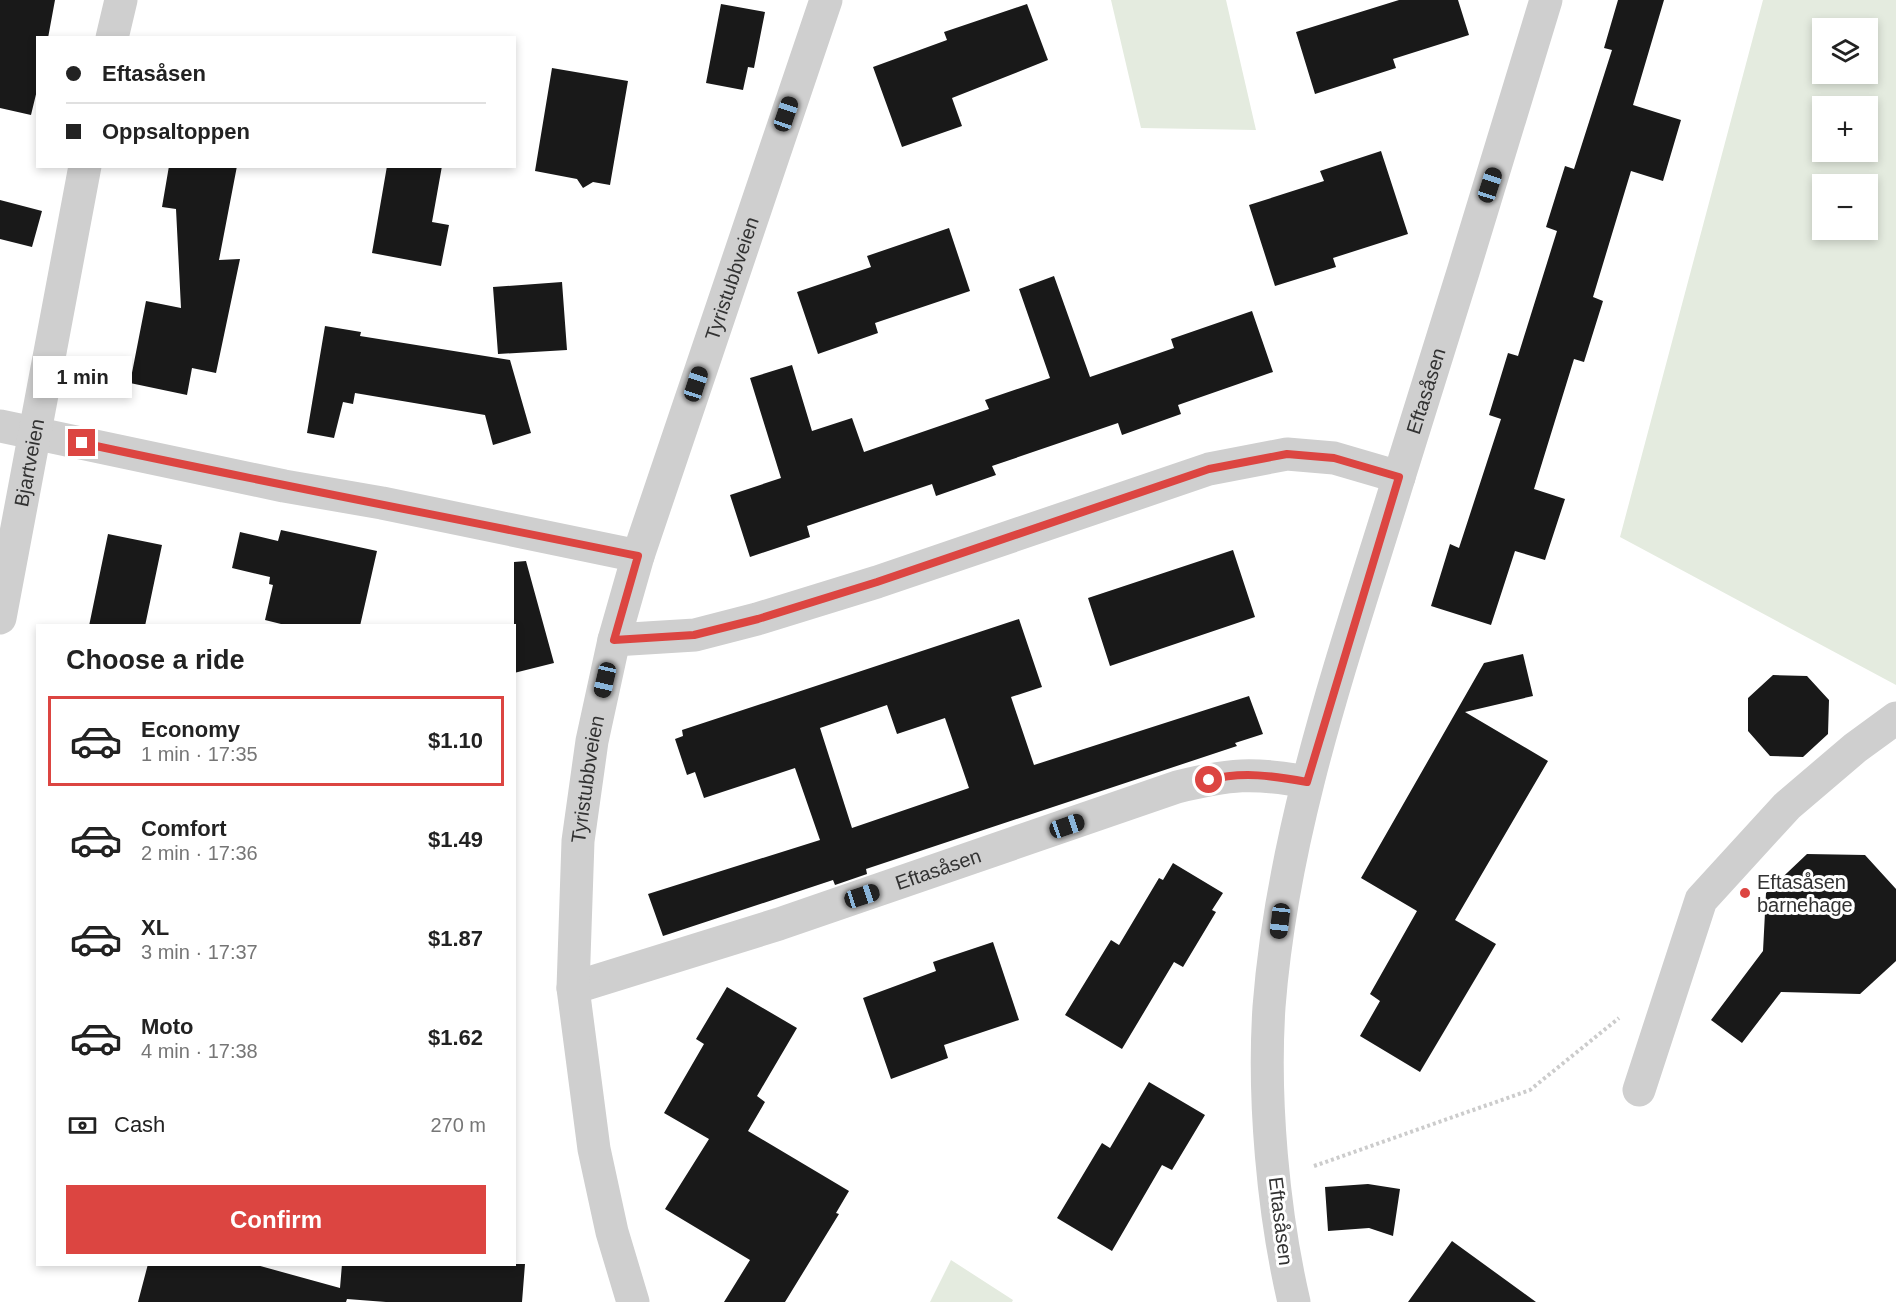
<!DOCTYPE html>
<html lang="en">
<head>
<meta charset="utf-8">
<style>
	:root { --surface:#fff; --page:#f6f6f6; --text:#222; --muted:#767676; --line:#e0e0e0; --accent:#dc4541 }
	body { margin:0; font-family:Arial,sans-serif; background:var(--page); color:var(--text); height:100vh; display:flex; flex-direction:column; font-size:22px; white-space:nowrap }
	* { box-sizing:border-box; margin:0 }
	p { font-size:20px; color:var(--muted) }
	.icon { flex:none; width:33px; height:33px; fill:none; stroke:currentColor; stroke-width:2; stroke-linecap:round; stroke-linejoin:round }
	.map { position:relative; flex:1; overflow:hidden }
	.sheet { position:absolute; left:36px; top:624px; width:480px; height:642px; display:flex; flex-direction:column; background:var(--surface); border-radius:0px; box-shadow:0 3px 9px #0003 }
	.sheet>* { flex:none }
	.top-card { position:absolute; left:36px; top:36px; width:480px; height:132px; border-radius:0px; box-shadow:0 3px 9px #0003; display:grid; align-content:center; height:132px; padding:0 30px; background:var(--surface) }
	.controls { position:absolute; left:1812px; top:18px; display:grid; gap:12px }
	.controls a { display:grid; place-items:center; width:66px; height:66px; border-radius:0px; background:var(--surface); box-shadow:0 3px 9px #0003; font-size:30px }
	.end { position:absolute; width:27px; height:27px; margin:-14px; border:8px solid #dc4541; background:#fff; box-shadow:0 0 0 3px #fff }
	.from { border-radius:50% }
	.bubble { position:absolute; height:42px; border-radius:0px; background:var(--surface); box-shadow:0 3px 9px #0003; font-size:20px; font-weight:600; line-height:42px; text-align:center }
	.car { position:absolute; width:18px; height:36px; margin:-18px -9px; border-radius:8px; box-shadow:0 0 4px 2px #0007; background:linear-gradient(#222 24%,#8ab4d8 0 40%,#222 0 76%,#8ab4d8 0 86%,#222 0) }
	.top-card b { display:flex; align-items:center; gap:21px; height:57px; font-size:22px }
	.top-card b+b { border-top:2px solid var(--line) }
	.top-card i { width:15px; height:15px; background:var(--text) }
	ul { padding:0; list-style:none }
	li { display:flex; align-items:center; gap:18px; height:90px; margin:0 12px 9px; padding:0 18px; border:3px solid transparent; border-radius:0px }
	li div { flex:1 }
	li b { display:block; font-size:22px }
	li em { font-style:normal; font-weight:600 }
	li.on { border-color:var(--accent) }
	li>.icon { width:54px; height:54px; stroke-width:1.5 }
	h2 { padding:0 30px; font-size:27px; line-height:72px }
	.pay { display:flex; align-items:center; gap:15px; height:66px; padding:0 30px; font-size:22px }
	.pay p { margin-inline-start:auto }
	.primary-button { display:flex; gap:12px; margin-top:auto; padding:12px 30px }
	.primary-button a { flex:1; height:69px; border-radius:0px; background:var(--accent); color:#fff; font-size:24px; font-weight:600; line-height:69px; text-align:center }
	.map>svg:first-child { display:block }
</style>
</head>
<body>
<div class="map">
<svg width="1896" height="1302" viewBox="0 0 1896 1302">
	<rect width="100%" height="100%" fill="#fff"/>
	<!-- green -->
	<path fill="#e4ebdf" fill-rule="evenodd" d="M 1111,0 L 1226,0 L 1256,130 L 1141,128 Z
		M 1763,0 L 1896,0 L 1896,685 L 1620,537 ZM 1822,28 L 1868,28 L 1868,74 L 1822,74 ZM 1868,106 L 1868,152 L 1822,152 L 1822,106 ZM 1822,184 L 1868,184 L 1868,230 L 1822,230 Z
		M 951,1260 L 1013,1300 L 1012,1302 L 930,1302 Z"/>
	<!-- building -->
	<path fill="#191919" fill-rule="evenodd" d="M 0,0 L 55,0 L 48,38 L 38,38 L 38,86 L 31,115 L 0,108 Z
		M 1399,0 L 1458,0 L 1469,35 L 1393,59 L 1396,68 L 1315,94 L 1296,32 Z
		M 1618,0 L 1664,0 L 1633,105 L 1681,120 L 1663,181 L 1631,171 L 1593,297 L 1603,301 L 1584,362 L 1574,359 L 1534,489 L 1565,499 L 1545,560 L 1515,551 L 1491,625 L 1431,606 L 1450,544 L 1459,548 L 1501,419 L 1489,415 L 1508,353 L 1518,356 L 1557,231 L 1546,227 L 1565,166 L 1574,169 L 1612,50 L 1604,48 Z
		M 721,4 L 765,12 L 754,68 L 748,67 L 743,90 L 706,83 Z
		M 1027,4 L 1048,60 L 952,98 L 962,126 L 902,147 L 873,67 L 947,40 L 944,32 Z
		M 552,68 L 628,81 L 610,185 L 593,182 L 583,188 L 577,179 L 535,171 Z
		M 1381,151 L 1408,234 L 1333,258 L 1336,267 L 1275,286 L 1249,205 L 1324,181 L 1320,171 Z
		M 169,166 L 237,166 L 219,260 L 240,259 L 216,373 L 192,368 L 187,395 L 130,383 L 146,301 L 181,308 L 176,209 L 162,207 Z
		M 387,166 L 442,166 L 432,222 L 449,225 L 441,266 L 372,253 Z
		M 0,200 L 42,211 L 32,247 L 0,239 Z
		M 949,228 L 970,291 L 875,323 L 878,333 L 818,354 L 797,292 L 871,267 L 867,256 Z
		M 1054,276 L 1090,377 L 1174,348 L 1171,339 L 1252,311 L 1273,372 L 1178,405 L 1181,414 L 1122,435 L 1118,423 L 992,466 L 996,475 L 936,496 L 932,484 L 807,526 L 810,537 L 750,557 L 730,495 L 781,478 L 750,378 L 792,365 L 812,431 L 852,418 L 864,452 L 989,409 L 985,400 L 1050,378 L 1019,289 Z
		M 562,282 L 567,350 L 498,354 L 493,287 Z
		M 325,326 L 361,332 L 360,336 L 510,360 L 531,433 L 493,445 L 485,415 L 355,393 L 353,404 L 343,402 L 334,438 L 307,433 Z
		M 281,530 L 377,551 L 360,626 L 289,626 L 265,620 L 273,585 L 269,584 L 270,577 L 232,568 L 240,532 L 278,541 Z
		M 108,534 L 162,545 L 145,626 L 89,626 Z
		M 1233,550 L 1255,617 L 1110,666 L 1088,598 Z
		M 526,561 L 554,663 L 514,673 L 514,562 Z
		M 1019,619 L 1042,687 L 1011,697 L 1034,765 L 1249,696 L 1263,734 L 1235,743 L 1237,746 L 866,869 L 867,874 L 835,885 L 833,880 L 663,936 L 648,894 L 820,840 L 795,768 L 704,798 L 695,772 L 687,775 L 675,739 L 683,736 L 682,730 ZM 887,705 L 897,734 L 945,718 L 969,788 L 852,828 L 820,728 Z
		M 1523,654 L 1533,696 L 1465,712 L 1548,761 L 1455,920 L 1496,944 L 1420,1072 L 1360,1036 L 1380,1001 L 1370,994 L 1417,911 L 1361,878 L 1484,663 Z
		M 1773,675 L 1807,676 L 1829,700 L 1828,734 L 1803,757 L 1770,756 L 1748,731 L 1748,698 Z
		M 1807,854 L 1865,855 L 1896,889 L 1896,961 L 1860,994 L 1781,992 L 1742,1043 L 1711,1020 L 1763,951 L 1766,893 Z
		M 1173,863 L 1223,893 L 1212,910 L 1216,912 L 1183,967 L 1174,962 L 1122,1049 L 1065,1015 L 1111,940 L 1119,945 L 1159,878 L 1163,880 Z
		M 993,942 L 1019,1020 L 944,1045 L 948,1058 L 891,1079 L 863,998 L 936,971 L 933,962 Z
		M 727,987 L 797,1028 L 757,1096 L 765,1102 L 748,1131 L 849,1191 L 836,1213 L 839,1214 L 785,1302 L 724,1302 L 750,1260 L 665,1209 L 709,1139 L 664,1113 L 704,1044 L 696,1039 Z
		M 1149,1082 L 1205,1115 L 1172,1170 L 1162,1165 L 1112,1251 L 1057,1218 L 1102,1143 L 1110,1148 Z
		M 1368,1184 L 1400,1189 L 1393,1236 L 1369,1228 L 1328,1231 L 1325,1187 Z
		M 1452,1241 L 1536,1302 L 1408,1302 Z
		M 148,1264 L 253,1264 L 340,1288 L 342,1264 L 525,1264 L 522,1302 L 386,1302 L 347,1299 L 346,1302 L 138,1302 Z"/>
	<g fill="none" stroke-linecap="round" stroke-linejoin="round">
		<!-- path -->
		<path stroke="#ccc" stroke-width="4" stroke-dasharray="3 3" stroke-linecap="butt" d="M 1314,1166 L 1530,1090 L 1619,1018"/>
		<!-- minor -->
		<g stroke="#cfcfcf" stroke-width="33">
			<path d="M 112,38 L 121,0"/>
			<path d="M 0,426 L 284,486 L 382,503 L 638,556"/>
			<path id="s1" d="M 0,618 L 85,166"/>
			<path d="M 614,640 L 695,635 L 757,619 L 877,582 L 1209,469 L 1287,454 L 1334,458 L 1399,477"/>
			<path id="s2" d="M 573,988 L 779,924 L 1177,787 C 1230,774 1253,772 1307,782"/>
			<path d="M 1639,1090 L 1701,900 L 1787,806 L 1855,748 L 1896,718"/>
			<path id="s3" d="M 633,1302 L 612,1232 L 594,1149 L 573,988 L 578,841 L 592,741 L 614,640 L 638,556 L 826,0"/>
			<path id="s4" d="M 1294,1302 C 1273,1212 1263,1099 1269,1007 C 1283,825 1346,650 1399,477 C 1449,318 1498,160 1546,0"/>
		</g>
	</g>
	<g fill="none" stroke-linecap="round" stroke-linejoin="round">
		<!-- route -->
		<path stroke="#dc4541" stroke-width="8" d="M 82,443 C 267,483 453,518 638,556 L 614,640 L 694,635 L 758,619 L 877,582 L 1209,469 L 1287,454 L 1334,458 L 1399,477 L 1307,782 C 1274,776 1242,771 1209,780"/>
	</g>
	<!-- markers -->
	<circle fill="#dc4541" stroke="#fff" stroke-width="2" cx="1745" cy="893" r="6"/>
	<g text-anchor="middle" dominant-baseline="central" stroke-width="6" stroke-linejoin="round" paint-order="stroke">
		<!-- street labels -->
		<g font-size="20" fill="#323232" stroke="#fff">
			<text stroke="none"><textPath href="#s3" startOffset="1052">Tyristubbveien</textPath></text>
			<text stroke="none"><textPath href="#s4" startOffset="934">Eftasåsen</textPath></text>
			<text stroke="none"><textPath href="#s1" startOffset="158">Bjartveien</textPath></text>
			<text stroke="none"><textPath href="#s3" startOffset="530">Tyristubbveien</textPath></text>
			<text stroke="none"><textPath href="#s2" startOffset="384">Eftasåsen</textPath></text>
			<text transform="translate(1281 1221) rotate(83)">Eftasåsen</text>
		</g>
		<!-- poi labels -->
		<g font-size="20" fill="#323232" stroke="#fff" text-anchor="start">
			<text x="1757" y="882">Eftasåsen<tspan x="1757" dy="23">barnehage</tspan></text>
		</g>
	</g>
</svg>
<div class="controls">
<a><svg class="icon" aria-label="layers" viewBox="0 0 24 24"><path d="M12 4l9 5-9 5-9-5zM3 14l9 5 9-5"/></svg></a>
<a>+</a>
<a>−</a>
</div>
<i class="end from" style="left:1209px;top:780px"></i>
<i class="end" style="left:82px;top:443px"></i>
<div class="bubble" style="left:33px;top:356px;width:99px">1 min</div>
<i class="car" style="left:786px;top:114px;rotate:19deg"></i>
<i class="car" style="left:1490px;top:185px;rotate:18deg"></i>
<i class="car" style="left:696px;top:384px;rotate:18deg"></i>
<i class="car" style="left:605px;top:680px;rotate:193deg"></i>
<i class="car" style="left:1067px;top:826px;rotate:71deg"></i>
<i class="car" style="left:862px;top:896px;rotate:72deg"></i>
<i class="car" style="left:1280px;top:921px;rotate:187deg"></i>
<div class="top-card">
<b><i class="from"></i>Eftasåsen</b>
<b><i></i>Oppsaltoppen</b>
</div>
<section class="sheet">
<h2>Choose a ride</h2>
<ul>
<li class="on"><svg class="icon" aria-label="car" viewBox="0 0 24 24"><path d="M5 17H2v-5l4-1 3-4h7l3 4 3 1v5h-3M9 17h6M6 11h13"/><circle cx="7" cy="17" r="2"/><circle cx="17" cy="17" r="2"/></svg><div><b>Economy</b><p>1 min · 17:35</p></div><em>$1.10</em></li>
<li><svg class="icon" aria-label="car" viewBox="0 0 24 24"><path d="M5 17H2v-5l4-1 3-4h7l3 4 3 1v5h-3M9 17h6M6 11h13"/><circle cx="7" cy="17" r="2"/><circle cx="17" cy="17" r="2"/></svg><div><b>Comfort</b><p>2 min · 17:36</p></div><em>$1.49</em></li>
<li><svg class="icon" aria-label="car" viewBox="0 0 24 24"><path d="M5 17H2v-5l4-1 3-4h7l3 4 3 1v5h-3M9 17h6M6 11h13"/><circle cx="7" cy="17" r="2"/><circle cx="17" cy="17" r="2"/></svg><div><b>XL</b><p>3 min · 17:37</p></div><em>$1.87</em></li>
<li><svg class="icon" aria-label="car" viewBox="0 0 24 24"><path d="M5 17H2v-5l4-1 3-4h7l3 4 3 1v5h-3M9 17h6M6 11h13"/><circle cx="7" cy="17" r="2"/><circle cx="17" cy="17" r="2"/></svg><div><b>Moto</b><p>4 min · 17:38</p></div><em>$1.62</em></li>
</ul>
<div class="pay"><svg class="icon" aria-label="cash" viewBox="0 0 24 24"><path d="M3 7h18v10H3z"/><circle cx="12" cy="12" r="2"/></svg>Cash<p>270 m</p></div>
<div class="primary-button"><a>Confirm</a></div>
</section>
</div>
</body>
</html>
